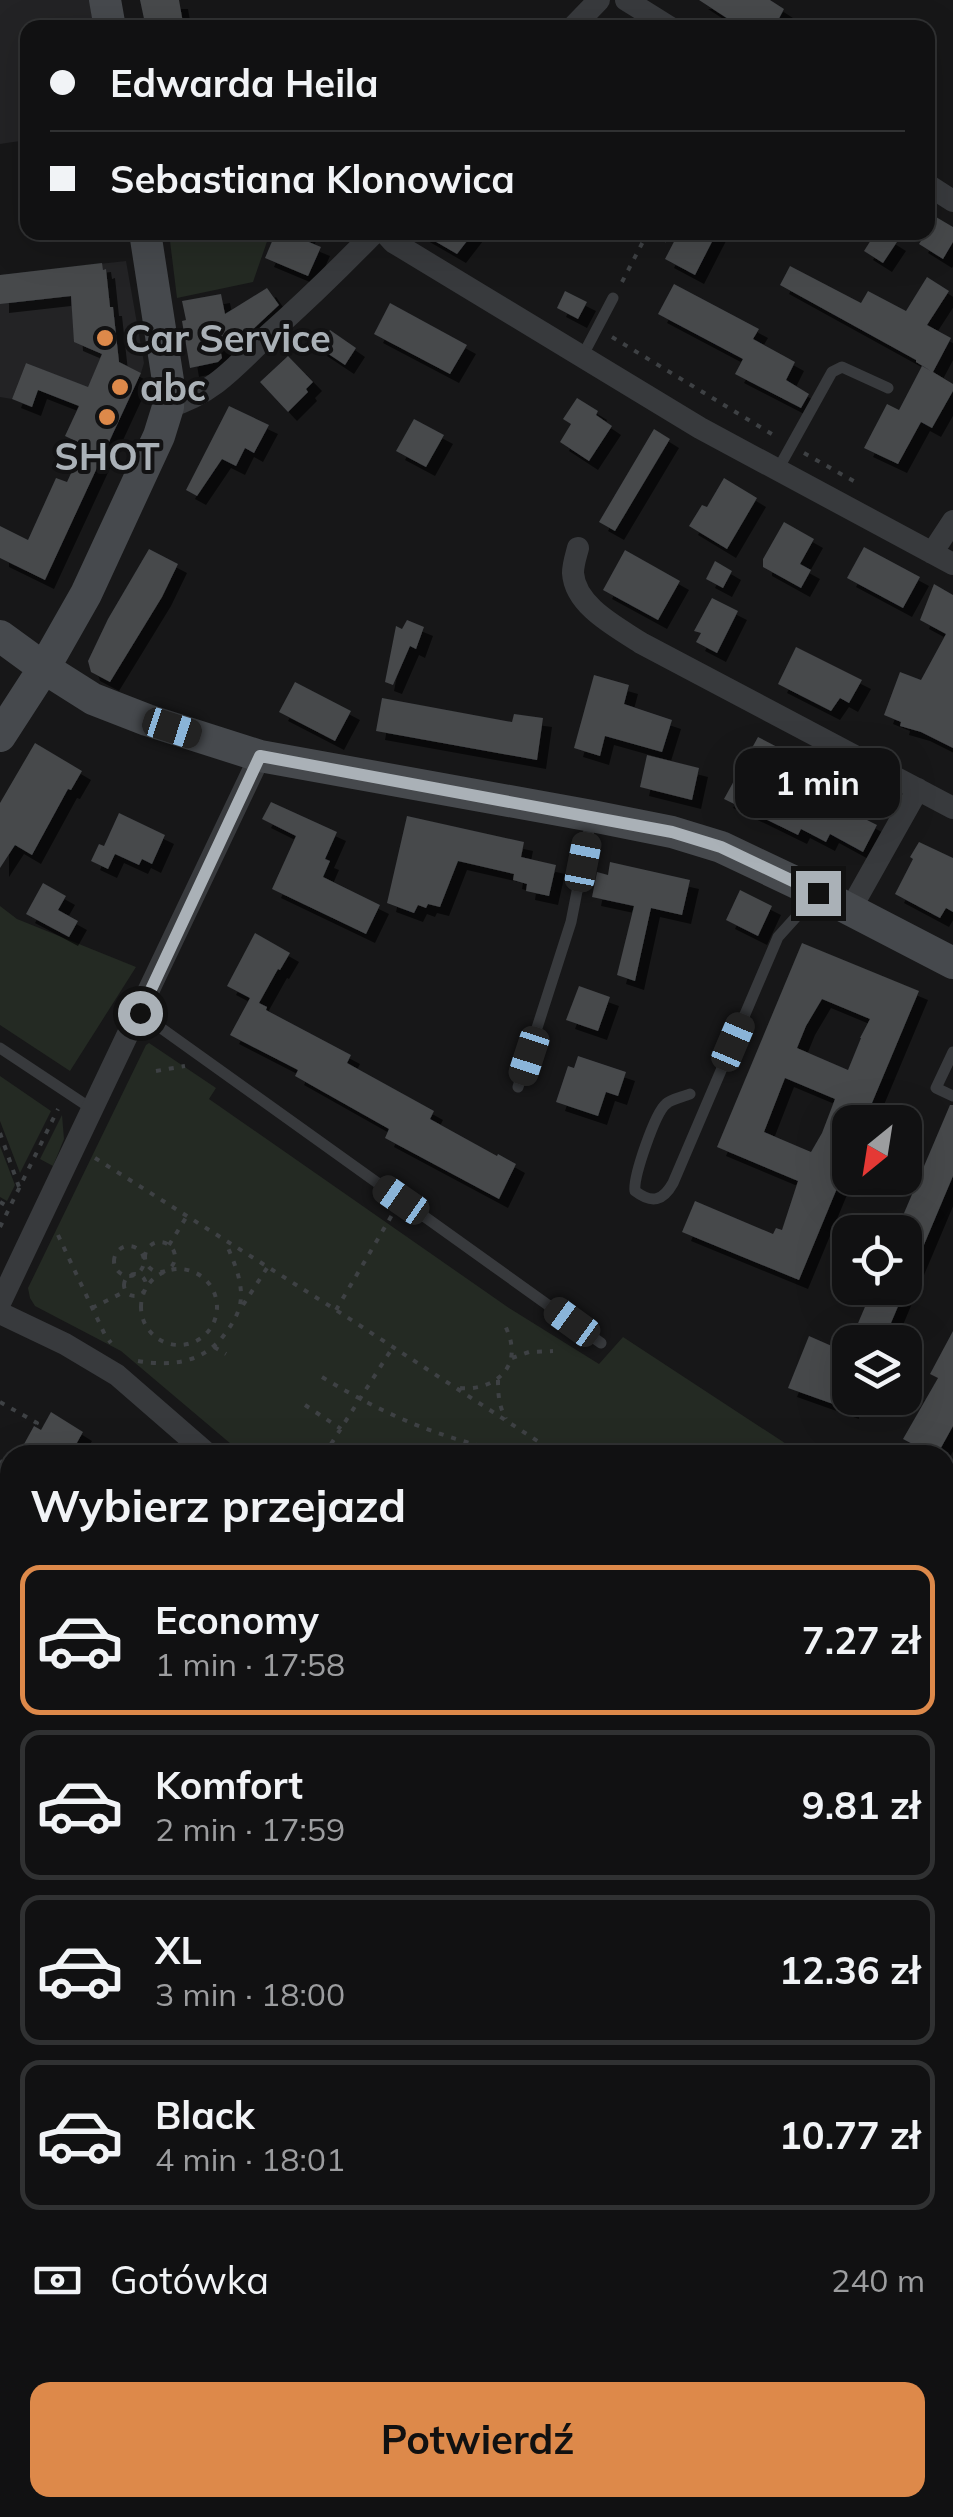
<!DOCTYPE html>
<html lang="pl">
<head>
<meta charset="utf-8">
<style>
	:root { --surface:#111112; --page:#1a1a1b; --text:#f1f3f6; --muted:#9c9d9f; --line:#303132; --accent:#dd894a }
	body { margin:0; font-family:Mulish,sans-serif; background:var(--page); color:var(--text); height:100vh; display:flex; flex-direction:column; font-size:38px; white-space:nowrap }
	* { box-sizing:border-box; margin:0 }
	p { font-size:32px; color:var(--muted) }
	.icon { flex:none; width:55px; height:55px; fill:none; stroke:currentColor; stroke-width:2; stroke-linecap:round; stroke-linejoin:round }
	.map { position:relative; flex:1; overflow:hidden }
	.drawer { position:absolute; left:0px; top:1445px; width:955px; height:1072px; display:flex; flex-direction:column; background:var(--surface); border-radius:30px 30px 0 0; box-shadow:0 10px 40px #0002,0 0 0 2px var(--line) }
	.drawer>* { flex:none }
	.banner { position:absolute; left:20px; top:20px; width:915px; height:220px; border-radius:20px; box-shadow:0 10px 40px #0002,0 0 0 2px var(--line); display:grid; align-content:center; height:220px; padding:0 30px; background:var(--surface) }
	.needle { width:65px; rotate:210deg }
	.buttons { position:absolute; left:832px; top:1105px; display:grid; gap:20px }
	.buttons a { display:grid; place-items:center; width:90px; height:90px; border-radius:20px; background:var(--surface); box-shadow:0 10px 40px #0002,0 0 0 2px var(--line); font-size:50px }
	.end { position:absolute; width:45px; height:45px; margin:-22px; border:12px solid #aab1b7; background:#111; box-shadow:0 0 0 5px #111 }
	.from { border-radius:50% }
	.bubble { position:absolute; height:70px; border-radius:20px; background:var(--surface); box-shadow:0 10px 40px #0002,0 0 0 2px var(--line); font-size:32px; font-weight:700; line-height:70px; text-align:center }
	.car { position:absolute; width:30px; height:60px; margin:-30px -15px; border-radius:12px; box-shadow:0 0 8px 2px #0007; background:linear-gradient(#222 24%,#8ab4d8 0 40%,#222 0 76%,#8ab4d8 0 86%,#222 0) }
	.banner b { display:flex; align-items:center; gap:35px; height:95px; font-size:38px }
	.banner b+b { border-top:2px solid var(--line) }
	.banner i { width:25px; height:25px; background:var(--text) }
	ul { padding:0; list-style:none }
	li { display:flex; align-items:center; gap:30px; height:150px; margin:0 20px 15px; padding:0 10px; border:5px solid var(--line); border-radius:20px }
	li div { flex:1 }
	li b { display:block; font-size:38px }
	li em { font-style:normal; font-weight:700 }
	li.current { border-color:var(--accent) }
	li>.icon { width:90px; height:90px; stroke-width:1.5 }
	h2 { padding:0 30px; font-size:45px; line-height:120px }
	.pay { display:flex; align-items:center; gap:25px; height:110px; padding:0 30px; font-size:38px }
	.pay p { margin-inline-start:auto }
	.button { display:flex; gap:20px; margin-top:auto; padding:20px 30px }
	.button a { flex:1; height:115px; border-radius:20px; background:var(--accent); color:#111; font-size:40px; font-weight:700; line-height:115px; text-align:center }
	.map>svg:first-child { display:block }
</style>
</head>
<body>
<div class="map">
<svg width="953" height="2517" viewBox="0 0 953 2517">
	<defs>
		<filter id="shadow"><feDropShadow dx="9" dy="9" stdDeviation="0" flood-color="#0009"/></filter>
	</defs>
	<rect width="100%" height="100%" fill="#171718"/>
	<!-- built -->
	<path fill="#232325" d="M 0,0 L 89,0 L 94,27 L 28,28 L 27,140 L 0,144 Z
		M 126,261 L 144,363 L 141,373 L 102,355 L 88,388 L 26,363 L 12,399 L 0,397 L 0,275 Z
		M 0,2291 L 10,2296 L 10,2508 L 239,2508 L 237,2517 L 0,2517 Z"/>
	<!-- green -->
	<path fill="#242a23" d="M 169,233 L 169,232 L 270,233 L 253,282 L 177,298 Z
		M 0,906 L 17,919 L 136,967 L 70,1071 L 0,1025 Z
		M 149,1043 L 216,1088 L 209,1099 L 509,1308 L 599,1364 L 623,1337 L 803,1455 L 366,1455 L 354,1448 L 349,1455 L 244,1455 L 121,1351 L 35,1306 L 30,1298 L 28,1288 L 146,1045 Z
		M 0,1076 L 51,1111 L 20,1173 L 0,1121 Z
		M 62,1115 L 64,1139 L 53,1166 L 40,1159 Z
		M 0,1146 L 15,1185 L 7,1201 L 0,1197 Z
		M 0,1799 L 10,1806 L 10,1934 L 0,1953 Z
		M 0,2136 L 10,2143 L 10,2306 L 0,2301 Z
		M 953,2181 L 953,2517 L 612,2517 L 608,2508 L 945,2508 L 945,2211 Z
		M 230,2508 L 462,2508 L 465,2517 L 227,2517 Z"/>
	<!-- building -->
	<path fill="#46484b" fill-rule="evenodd" filter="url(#shadow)" d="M 140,0 L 179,0 L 183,23 L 146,28 Z
		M 699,0 L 770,0 L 784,9 L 774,28 L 742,28 Z
		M 936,217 L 953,227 L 953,242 L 943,259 L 919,244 Z
		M 276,232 L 307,232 L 304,240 L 321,247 L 308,276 L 265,258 Z
		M 419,232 L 474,232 L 457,254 Z
		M 679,232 L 717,232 L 695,275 L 665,259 Z
		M 876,232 L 881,232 L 897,242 L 883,263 L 864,251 Z
		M 102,263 L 103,270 L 106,269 L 110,307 L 113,307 L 119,362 L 141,373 L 45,580 L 0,558 L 0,526 L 28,540 L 56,478 L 67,482 L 84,445 L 65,436 L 79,406 L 38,390 L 32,407 L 12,399 L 26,363 L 88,387 L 102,354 L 74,342 L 71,296 L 0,304 L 0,275 Z
		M 790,266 L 861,303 L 868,291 L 906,311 L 927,277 L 949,291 L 927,325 L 951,338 L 933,372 L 953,384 L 953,391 L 932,428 L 921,422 L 898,464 L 864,448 L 887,404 L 899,410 L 922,366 L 931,371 L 916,362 L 916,360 L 780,285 Z
		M 674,284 L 759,329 L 753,339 L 795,362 L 786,380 L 809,394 L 801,408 L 735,374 L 743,359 L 658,314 Z
		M 267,288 L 279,305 L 249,333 L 220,348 L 222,358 L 218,362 L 190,368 L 182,321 L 186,320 L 182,301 L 221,294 L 225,314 Z
		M 565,291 L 587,302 L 578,319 L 557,308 Z
		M 390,303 L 467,345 L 450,374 L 374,334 Z
		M 330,330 L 356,348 L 345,365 L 318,347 Z
		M 288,356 L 313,382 L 306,389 L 308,392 L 288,412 L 260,382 Z
		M 577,398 L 598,411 L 596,415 L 612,426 L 589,461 L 560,442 L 571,424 L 563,419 Z
		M 229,406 L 269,425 L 254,453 L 245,448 L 236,466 L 222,459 L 197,496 L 186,490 Z
		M 414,419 L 444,435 L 426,467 L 396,451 Z
		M 654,429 L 670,439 L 615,531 L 599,522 Z
		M 724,478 L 757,498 L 727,549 L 689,526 L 702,505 L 707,507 Z
		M 784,522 L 814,539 L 800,564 L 811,570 L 801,588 L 763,567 L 763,559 Z
		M 864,547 L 920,577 L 903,608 L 847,578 Z
		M 149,549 L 178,564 L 162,597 L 110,682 L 91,672 L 88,661 L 108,619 Z
		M 625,550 L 680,581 L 658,620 L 603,590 Z
		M 715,561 L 732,571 L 723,588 L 706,579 Z
		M 934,584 L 953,595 L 953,748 L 921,732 L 900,726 L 901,722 L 884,715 L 900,672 L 921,680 L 946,634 L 920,620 Z
		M 712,598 L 738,611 L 717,653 L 696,642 L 701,633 L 694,631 Z
		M 407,620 L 424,627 L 416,649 L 410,646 L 393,685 L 385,682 L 396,626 L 402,629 Z
		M 796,647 L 862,680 L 849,703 L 840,698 L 831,711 L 778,684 Z
		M 594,675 L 629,685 L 624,704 L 672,720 L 662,752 L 605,736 L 600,756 L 574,748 Z
		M 295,682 L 351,711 L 335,741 L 279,712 Z
		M 382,698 L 512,722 L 514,714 L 543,718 L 537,760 L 376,731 Z
		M 758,737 L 783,750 L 778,760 L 862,804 L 857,815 L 877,825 L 863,852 L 830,834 L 826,842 L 801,829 L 798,835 L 724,799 Z
		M 35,743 L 82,771 L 71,790 L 68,789 L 32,855 L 15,845 L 0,868 L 0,803 Z
		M 647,755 L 699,768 L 692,800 L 640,787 Z
		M 271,802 L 337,832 L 325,859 L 330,861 L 323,877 L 380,905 L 366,934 L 272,889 L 296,836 L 262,819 Z
		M 119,813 L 165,835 L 152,864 L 142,859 L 139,865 L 115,854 L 108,869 L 91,861 L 99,844 L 104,846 Z
		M 407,816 L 524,842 L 521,857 L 556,865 L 549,896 L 526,891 L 527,884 L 513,880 L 514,874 L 458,861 L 440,907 L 428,904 L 426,908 L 418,905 L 414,913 L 387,903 Z
		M 919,842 L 953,858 L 953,912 L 946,908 L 940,918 L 895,894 L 913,859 L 910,857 Z
		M 610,862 L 690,880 L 682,915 L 651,908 L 635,981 L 617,975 L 634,906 L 592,897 L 597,872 L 608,875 Z
		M 43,883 L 66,896 L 58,910 L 78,921 L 69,937 L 26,914 Z
		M 740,890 L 772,906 L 758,936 L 726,920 Z
		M 255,933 L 290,953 L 280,970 L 278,969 L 259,1003 L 267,1007 L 266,1010 L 351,1055 L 347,1063 L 434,1111 L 430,1119 L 497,1156 L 498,1154 L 516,1164 L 499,1199 L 385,1138 L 389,1129 L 295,1076 L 298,1070 L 230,1035 L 250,998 L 227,986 Z
		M 802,943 L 919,991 L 864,1122 L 850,1122 L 850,1157 L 799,1280 L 682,1232 L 695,1201 L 773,1234 L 776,1228 L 782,1230 L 798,1181 L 717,1147 ZM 822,999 L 870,1019 L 860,1038 L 861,1038 L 848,1070 L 797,1048 L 806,1026 ZM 785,1078 L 835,1099 L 822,1133 L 811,1152 L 764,1132 Z
		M 579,986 L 610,997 L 598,1031 L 566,1020 Z
		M 578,1056 L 626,1072 L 618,1096 L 606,1092 L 598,1116 L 556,1102 L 568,1066 L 574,1068 Z
		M 950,1105 L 953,1105 L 953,1176 L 883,1342 L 850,1342 L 873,1288 L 905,1288 L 905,1232 L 896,1232 Z
		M 953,1331 L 953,1426 L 937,1455 L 933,1455 L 903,1439 L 938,1378 L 930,1374 Z
		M 809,1336 L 850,1354 L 850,1410 L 788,1388 Z
		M 51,1412 L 83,1432 L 70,1455 L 18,1455 L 34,1426 L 41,1430 Z"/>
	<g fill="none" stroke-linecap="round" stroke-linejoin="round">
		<!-- path -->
		<path stroke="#3e4144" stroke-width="4" stroke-dasharray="5 8" stroke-linecap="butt" d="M 651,232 L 673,244
			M 622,282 L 648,232
			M 612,337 L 775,436
			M 804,453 L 857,483
			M 156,1071 L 185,1066
			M 0,1133 L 19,1187
			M 95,1158 L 336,1310 L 559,1455
			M 0,1202 L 10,1208
			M 0,1227 L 58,1109
			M 58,1235 L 105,1335 L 111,1343
			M145 1257a15 15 0 1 1 30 0a15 15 0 1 1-30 0Z
			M 169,1245 L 187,1216
			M114 1261a15 15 0 1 1 30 0a15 15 0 1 1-30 0Z
			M141 1307a38 38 0 1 1 76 0a38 38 0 1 1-76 0Z
			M124 1285a11 11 0 1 1 22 0a11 11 0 1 1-22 0Z
			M 243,1305 L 267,1268
			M 92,1308 L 124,1292
			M 336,1310 L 392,1215
			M 214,1347 L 226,1354
			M 512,1358 L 529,1352 L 553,1351
			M 138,1361 C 174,1367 206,1362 227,1331 C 235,1320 241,1309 241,1295 C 241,1277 233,1260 226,1243
			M 322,1377 C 388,1417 444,1440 521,1455
			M 498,1380 C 498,1395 499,1406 506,1419
			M 460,1388 C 487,1391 517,1374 511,1343 C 510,1336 506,1328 503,1320
			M 0,1402 L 37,1423 L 35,1426
			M 305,1405 L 341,1429
			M 324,1455 L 393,1347
			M 0,1461 L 3,1463 L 2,1466
			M 945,1533 L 953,1538
			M 913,2517 L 916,2508"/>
		<!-- lane -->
		<path stroke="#383a3d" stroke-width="11" d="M 583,355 L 613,298
			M 777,471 L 832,372 L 842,367 L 888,388
			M 140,1013 L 601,1343
			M 0,1048 L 92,1109
			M 953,1052 L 936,1088 L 953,1096
			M 518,1087 L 571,922 L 591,820
			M 690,1094 C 683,1097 671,1099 666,1104 C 655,1113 633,1177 635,1191 C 652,1204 663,1201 673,1183 L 778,937 L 815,896
			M 945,1573 L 953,1577
			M 945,1636 L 953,1641
			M 0,1780 L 10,1786
			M 3,1979 L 10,1966"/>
		<!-- street -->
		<path stroke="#383a3d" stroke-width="22" d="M 626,0 L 671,28
			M 572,28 L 599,0
			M 928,185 L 953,201
			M 384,232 L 393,242 L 700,428 L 953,564
			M 168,407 C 213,394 236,366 268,335 C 305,302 340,268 375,232
			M 578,548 C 576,556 573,564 573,573 C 575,606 617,627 641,643 L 953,808
			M 932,553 L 953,521
			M 850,910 L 918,789
			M 0,1303 L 260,756
			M 0,1313 L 65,1344 L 117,1375 L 209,1455
			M 945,1699 L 953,1688
			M 0,2076 L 10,2082
			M 587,2508 L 593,2517"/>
		<!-- secondary -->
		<path stroke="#46494d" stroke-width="32" d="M 105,0 L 110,28
			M 0,636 L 44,668 L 93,699 L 147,720 L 260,756 L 592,816 L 672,832 L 721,847 L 818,893 L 953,963
			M 0,736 L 44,668 L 86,594 L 159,436 L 168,407 L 169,387 L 145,232"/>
	</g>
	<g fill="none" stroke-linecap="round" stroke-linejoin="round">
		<!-- route -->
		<path stroke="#aab1b7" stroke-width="12" d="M 140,1013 L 260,756 L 672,832 L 721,847 L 818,893"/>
	</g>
	<!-- markers -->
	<g fill="#dd894a" stroke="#121213" stroke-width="4">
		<circle cx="105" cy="338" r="10"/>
		<circle cx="120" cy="387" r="10"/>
		<circle cx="107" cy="417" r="10"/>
	</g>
	<g text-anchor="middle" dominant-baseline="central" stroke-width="8" stroke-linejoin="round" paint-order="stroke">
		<!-- poi labels -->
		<g font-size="38" font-weight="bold" fill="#aab1b7" stroke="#121213" text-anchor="start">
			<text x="125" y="338">Car Service</text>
			<text x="140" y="387">abc</text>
			<text x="107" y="456" text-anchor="middle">SHOT</text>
		</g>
	</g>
</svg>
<div class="buttons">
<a><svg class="needle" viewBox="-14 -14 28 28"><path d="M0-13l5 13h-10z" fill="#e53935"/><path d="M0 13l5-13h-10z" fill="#9c9d9f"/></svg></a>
<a><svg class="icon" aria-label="locate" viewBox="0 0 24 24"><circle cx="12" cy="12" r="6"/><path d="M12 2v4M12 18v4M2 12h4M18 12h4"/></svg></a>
<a><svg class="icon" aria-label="layers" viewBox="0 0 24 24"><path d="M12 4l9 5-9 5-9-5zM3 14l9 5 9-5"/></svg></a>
</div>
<i class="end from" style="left:140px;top:1013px"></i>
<i class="end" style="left:818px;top:893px"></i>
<div class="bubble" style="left:735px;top:748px;width:165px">1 min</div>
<i class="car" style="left:172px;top:728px;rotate:108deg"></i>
<i class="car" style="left:583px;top:862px;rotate:11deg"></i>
<i class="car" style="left:733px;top:1042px;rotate:23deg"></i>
<i class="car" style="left:529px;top:1056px;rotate:198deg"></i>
<i class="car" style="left:401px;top:1200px;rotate:305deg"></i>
<i class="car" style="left:572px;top:1322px;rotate:306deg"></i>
<div class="banner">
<b><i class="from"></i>Edwarda Heila</b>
<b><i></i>Sebastiana Klonowica</b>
</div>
<section class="drawer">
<h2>Wybierz przejazd</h2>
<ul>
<li class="current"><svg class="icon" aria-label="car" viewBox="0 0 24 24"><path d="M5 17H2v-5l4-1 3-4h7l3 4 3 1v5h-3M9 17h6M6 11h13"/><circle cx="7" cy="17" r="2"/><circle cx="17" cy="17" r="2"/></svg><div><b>Economy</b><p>1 min · 17:58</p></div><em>7.27 zł</em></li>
<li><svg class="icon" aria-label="car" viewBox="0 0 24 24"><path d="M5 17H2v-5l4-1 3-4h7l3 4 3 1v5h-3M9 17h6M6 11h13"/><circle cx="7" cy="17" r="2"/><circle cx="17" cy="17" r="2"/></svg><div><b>Komfort</b><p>2 min · 17:59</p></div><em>9.81 zł</em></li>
<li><svg class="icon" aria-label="car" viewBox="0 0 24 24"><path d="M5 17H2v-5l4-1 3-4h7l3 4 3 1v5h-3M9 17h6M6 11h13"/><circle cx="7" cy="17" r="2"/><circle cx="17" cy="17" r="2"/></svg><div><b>XL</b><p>3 min · 18:00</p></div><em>12.36 zł</em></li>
<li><svg class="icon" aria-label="car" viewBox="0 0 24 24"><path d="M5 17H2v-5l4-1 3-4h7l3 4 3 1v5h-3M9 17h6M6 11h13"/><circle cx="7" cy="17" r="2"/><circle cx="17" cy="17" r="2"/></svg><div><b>Black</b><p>4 min · 18:01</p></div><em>10.77 zł</em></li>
</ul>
<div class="pay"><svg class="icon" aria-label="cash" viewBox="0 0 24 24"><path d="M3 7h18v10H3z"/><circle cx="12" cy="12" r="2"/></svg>Gotówka<p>240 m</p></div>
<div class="button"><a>Potwierdź</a></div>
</section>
</div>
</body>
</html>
